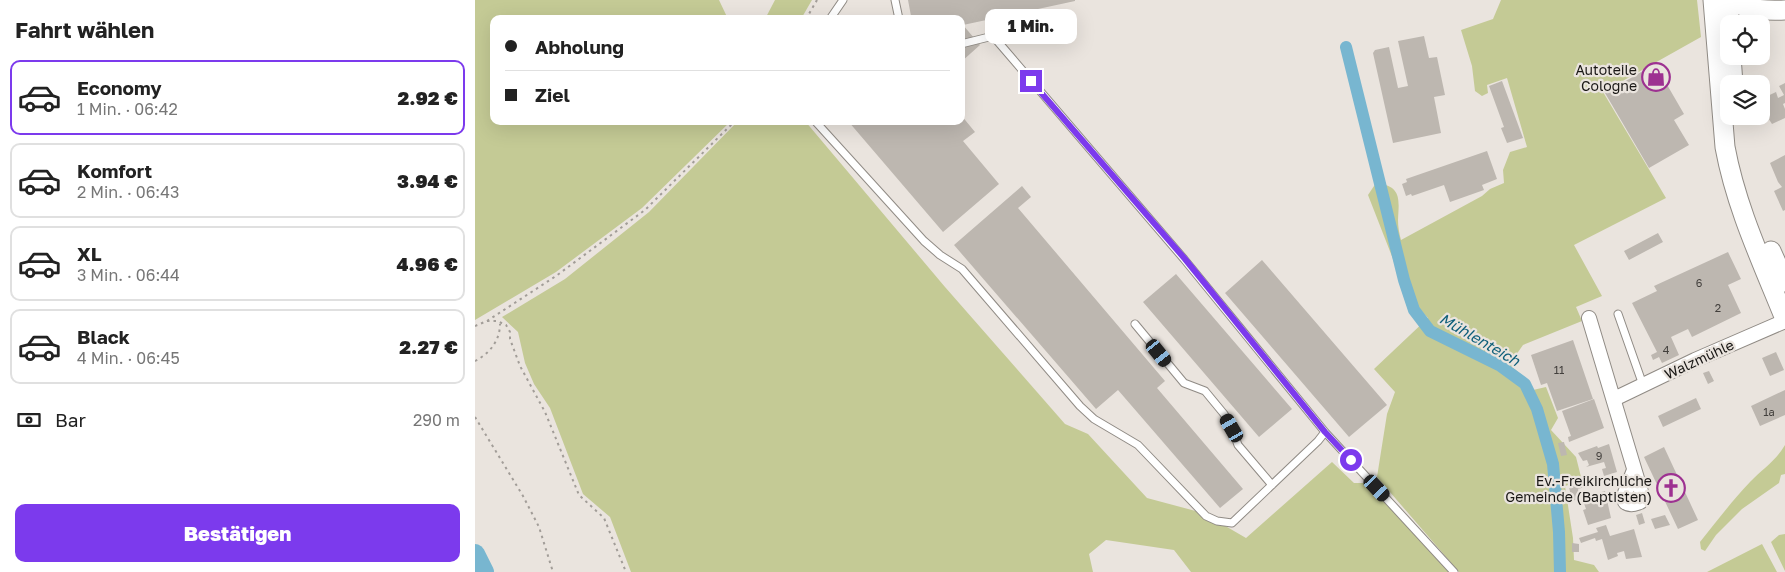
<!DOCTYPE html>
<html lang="de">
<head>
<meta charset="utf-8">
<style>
	:root { --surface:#fff; --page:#f6f6f6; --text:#222; --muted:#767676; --line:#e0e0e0; --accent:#7c3aed }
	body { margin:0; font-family:"Golos Text",sans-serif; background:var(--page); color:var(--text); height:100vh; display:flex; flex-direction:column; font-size:19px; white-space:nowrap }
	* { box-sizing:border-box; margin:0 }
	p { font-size:16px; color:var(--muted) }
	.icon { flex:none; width:28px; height:28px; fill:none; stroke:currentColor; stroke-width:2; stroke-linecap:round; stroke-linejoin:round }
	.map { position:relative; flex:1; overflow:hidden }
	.panel { display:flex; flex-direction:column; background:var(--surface); width:475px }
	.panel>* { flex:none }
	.hud { position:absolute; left:15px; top:15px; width:475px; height:110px; border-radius:10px; box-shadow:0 5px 20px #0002; display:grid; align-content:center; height:110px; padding:0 15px; background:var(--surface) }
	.buttons { position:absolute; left:1245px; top:15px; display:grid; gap:10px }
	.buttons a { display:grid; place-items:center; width:50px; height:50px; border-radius:10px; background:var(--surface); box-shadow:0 5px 20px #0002; font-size:25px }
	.end { position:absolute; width:22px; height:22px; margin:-11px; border:6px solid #7c3aed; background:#fff; box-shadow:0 0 0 2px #fff }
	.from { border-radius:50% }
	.bubble { position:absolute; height:35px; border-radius:10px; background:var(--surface); box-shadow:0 5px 20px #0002; font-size:16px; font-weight:800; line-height:35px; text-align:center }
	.car { position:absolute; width:15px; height:30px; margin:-15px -8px; border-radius:6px; box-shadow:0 0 4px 1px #0007; background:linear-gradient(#222 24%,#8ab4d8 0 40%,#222 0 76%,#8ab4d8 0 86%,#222 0) }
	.hud b { display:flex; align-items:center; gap:18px; height:48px; font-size:19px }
	.hud b+b { border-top:1px solid var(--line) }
	.hud i { width:12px; height:12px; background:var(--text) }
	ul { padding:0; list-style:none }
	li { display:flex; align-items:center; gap:15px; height:75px; margin:0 10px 8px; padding:0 5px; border:2px solid var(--line); border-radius:10px }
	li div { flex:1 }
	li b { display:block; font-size:19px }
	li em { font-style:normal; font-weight:800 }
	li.on { border-color:var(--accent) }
	li>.icon { width:45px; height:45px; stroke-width:1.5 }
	h2 { padding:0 15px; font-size:22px; line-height:60px }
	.pay { display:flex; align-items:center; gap:12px; height:55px; padding:0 15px; font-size:19px }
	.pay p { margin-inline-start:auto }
	.action { display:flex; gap:10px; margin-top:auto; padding:10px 15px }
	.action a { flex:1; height:58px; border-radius:10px; background:var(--accent); color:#fff; font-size:20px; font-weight:800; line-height:58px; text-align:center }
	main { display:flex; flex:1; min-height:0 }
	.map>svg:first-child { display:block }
</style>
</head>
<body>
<main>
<section class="panel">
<h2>Fahrt wählen</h2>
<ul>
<li class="on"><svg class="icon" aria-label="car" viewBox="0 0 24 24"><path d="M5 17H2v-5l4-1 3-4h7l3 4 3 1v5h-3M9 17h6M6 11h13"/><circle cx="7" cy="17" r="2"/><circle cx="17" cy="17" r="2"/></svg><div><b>Economy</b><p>1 Min. · 06:42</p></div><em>2.92 €</em></li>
<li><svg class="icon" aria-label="car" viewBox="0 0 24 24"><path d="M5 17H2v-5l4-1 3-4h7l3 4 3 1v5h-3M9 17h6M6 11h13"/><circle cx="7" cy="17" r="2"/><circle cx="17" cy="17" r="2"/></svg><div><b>Komfort</b><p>2 Min. · 06:43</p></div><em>3.94 €</em></li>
<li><svg class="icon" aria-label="car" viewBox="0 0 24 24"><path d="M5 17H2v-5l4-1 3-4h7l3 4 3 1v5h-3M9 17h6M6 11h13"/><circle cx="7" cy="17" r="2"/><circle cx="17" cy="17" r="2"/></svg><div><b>XL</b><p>3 Min. · 06:44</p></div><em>4.96 €</em></li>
<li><svg class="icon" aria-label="car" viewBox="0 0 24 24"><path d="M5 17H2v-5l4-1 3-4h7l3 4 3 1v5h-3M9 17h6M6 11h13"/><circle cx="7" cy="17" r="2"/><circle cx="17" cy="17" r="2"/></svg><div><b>Black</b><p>4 Min. · 06:45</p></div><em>2.27 €</em></li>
</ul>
<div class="pay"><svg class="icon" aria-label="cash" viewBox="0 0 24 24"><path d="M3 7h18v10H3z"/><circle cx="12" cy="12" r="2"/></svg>Bar<p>290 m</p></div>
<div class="action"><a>Bestätigen</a></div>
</section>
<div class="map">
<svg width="1310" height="572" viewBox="0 0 1310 572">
	<rect width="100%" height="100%" fill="#eae4de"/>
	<!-- green -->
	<path fill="#c4ca95" d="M 0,0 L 244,0 L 253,19 L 19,19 L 19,121 L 256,121 L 167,208 L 81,272 L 0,320 Z
		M 300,0 L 337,0 L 326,19 L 290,19 Z
		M 1026,0 L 1222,0 L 1226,37 L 1128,92 L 1191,198 L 1099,245 L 1127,296 L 1101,307 L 1107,321 L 1048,345 L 1041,355 L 1037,367 L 1053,380 L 1058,390 L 1071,387 L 1083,418 L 1076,430 L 1101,457 L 1107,481 L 1090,486 L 1098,538 L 1099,560 L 1119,565 L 1124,572 L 984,572 L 902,477 L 912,414 L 920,392 L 899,369 L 953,318 L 943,307 L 930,298 L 918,259 L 893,195 L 901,183 C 927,186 924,199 923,220 C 923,226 924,233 926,240 L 1007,196 L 1015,189 L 1029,183 L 1028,170 L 1035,152 L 1052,147 L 1032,78 L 1012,85 L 1013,93 L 1007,96 L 1000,91 L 997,66 L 986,30 L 1018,19 Z
		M 263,121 L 330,121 L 470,287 L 590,424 L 613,434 L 672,498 L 728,513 L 771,538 L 857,462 L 879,483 L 895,483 L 900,480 L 976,572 L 716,572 L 699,550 L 631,540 L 614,554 L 618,572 L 156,572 L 135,517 L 108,494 L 75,408 L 59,384 L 50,363 L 43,332 L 27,317 L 90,279 L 174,212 Z
		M 1310,445 L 1310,474 L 1306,475 L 1304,483 L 1267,509 L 1241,535 L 1230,551 L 1226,549 L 1225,542 C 1241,522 1257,501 1275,482 C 1287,469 1300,462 1310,445 Z
		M 1310,534 L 1310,571 L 1296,542 L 1304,535 Z
		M 1287,544 L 1302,572 L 1232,572 Z"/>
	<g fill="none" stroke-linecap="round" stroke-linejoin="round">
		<!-- canal -->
		<path stroke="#78b6d0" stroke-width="12" d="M 871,47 L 929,280 L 939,310 L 955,331 L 1024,365 L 1050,384 L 1062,409 L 1078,464 L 1084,532 L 1085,572"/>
		<!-- river -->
		<path stroke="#78b6d0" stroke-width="20" d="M 0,554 L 9,572"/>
	</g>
	<!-- building -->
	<path fill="#bdb7b0" d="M 433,0 L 600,0 L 600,1 L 488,25 L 505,45 L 486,62 L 486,19 L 433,19 L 436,16 Z
		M 949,36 L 954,58 L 962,57 L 970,95 L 959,97 L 966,133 L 918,143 L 898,53 L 900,50 L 914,47 L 923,88 L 933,86 L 923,41 Z
		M 1180,64 L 1209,114 L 1199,120 L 1214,145 L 1174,168 L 1130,93 Z
		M 1027,81 L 1048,138 L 1032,143 L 1026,128 L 1029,127 L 1014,86 Z
		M 1310,83 L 1310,103 L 1308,104 L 1310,109 L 1310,118 L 1297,124 L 1286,107 L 1288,106 L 1286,99 L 1301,92 L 1303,98 L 1309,95 L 1304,86 Z
		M 486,115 L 500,132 L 488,141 L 524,184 L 468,232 L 373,121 L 486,121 Z
		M 1012,151 L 1022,179 L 1007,185 L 1009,190 L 975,202 L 969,185 L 937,196 L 936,194 L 931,196 L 927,184 L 932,182 L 931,179 Z
		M 1310,155 L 1310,210 L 1308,211 L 1299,191 L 1307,187 L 1303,182 L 1295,163 Z
		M 547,186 L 556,197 L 543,208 L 690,381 L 682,388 L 768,489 L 745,508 L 643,390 L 621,409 L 479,245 Z
		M 1183,233 L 1188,242 L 1154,260 L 1149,251 Z
		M 1253,252 L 1266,279 L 1253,285 L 1266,313 L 1217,337 L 1213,329 L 1196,337 L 1204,355 L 1187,363 L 1184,357 L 1178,360 L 1176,355 L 1182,352 L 1157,303 L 1182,291 L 1179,286 Z
		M 787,260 L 912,405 L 874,437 L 750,293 Z
		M 701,274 L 817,409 L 784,437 L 668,302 Z
		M 1098,340 L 1118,399 L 1082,411 L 1072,383 L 1066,385 L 1056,355 Z
		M 1301,352 L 1309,370 L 1295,376 L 1287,358 Z
		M 1234,371 L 1239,381 L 1233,384 L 1228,373 Z
		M 1310,390 L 1310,415 L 1285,426 L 1276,406 Z
		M 1221,398 L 1226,409 L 1188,427 L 1183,416 Z
		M 1119,399 L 1129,428 L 1094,442 L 1093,437 L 1096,436 L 1087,411 Z
		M 1089,442 L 1092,455 L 1086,456 L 1083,443 Z
		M 1134,444 L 1142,472 L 1129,476 L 1127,469 L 1131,468 L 1129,462 L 1111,467 L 1114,465 L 1112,460 L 1108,461 L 1103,453 L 1122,446 L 1123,448 Z
		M 1189,447 L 1223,520 L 1203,529 L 1169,457 Z
		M 1112,481 L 1113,486 L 1103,489 L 1106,498 L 1097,501 L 1094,487 Z
		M 1130,491 L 1136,518 L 1113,525 L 1108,510 L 1111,509 L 1107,498 Z
		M 1167,513 L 1170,523 L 1164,525 L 1161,515 Z
		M 1190,515 L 1195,525 L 1180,529 L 1176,519 Z
		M 1131,525 L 1135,536 L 1159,529 L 1167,557 L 1151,559 L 1149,551 L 1142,553 L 1143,556 L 1133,560 L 1127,539 L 1121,541 L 1120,538 L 1106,543 L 1104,538 L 1123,532 L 1121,528 Z
		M 1097,543 L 1104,544 L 1104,552 L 1097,552 Z"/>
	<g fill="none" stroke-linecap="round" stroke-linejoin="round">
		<defs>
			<path id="lane" d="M 420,0 L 424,19
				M 355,19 L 368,0
				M 340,121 L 449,241 L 465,255 L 487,269 L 605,406 L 619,419 L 663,445 L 731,516 L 742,521 L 757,523 L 843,441 L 850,432 L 709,259 L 518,36 L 486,44
				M 1143,314 L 1168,385
				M 660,324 L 709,383 L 730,391 L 749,414 L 757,428 L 763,445 L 797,485
				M 850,432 L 979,572"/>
			<path id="street" d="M 1114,318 L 1167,495 L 1165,502 C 1159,504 1155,506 1150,502 L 1150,493 L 1159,470
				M 1139,399 L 1220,360 L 1310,321"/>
			<path id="secondary" d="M 1238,0 L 1250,147 C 1261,207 1287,262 1310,319
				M 1253,0 L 1254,24
				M 1256,0 C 1268,10 1294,11 1310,10
				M 1256,56 L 1258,84
				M 1296,251 L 1310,282"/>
		</defs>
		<!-- lane casing -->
		<use href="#lane" stroke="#908b85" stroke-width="9"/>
		<!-- street casing -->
		<use href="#street" stroke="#908b85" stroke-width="16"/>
		<!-- secondary casing -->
		<use href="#secondary" stroke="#908b85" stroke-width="21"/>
		<!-- path -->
		<path stroke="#a29d98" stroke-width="2" stroke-dasharray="2.5 4" stroke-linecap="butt" d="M 331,19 L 342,0
			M 12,321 L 22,321 L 31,325 L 35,332 L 35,339 L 45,366 L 70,412 L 104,495 L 129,518 L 151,572
			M 0,326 L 12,321 L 81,276 L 170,210 L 260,121
			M 0,361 C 14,354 25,341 25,324
			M 0,417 L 48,496 L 64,527 L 78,572"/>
		<!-- lane -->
		<use href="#lane" stroke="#fff" stroke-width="7"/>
		<!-- street -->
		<use href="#street" stroke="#fff" stroke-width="14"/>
		<!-- secondary -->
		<use href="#secondary" stroke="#fff" stroke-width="19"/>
	</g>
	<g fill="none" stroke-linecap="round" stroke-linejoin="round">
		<!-- route -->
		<path stroke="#7c3aed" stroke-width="6" d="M 556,81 L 710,259 L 850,432 L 876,460"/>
	</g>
	<!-- icons -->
	<defs>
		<symbol id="shop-ring" viewBox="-11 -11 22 22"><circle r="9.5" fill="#eae4de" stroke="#9d3191" stroke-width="1.5"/><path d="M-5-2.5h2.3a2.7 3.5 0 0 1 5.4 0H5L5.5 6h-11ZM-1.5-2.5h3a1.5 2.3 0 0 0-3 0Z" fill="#9d3191"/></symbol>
		<symbol id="church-ring" viewBox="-11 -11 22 22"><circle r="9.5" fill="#eae4de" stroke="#9d3191" stroke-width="1.5"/><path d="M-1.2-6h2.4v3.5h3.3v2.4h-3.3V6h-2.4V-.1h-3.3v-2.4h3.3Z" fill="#9d3191"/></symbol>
	</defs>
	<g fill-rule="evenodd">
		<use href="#shop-ring" x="1165" y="61" width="32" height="32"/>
		<use href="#church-ring" x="1180" y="472" width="32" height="32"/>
	</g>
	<g text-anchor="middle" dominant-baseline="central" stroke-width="4.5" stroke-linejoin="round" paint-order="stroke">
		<!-- number labels -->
		<g font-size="11" fill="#423f3c">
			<text x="1224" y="282">6</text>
			<text x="1243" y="307">2</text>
			<text x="1191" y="349">4</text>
			<text x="1084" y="369">11</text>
			<text x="1294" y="411">1a</text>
			<text x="1124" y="455">9</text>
		</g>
		<!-- poi labels -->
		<g font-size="14" fill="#191715" stroke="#eae4de" text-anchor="end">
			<text x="1162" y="69">Autoteile<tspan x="1162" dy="16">Cologne</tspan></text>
			<text x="1177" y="480">Ev.-Freikirchliche<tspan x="1177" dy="16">Gemeinde (Baptisten)</tspan></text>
		</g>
		<!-- street labels -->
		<g font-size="14" fill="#191715" stroke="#eae4de">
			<text transform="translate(1224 359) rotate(-25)">Walzmühle</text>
		</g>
		<!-- water labels -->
		<g font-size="15" font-style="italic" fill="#0e5f7a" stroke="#eae4de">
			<text transform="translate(1005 339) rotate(30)">Mühlenteich</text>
		</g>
	</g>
</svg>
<div class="buttons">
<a><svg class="icon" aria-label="locate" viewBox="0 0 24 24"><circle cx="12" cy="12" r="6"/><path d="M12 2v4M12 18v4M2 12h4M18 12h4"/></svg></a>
<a><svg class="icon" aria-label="layers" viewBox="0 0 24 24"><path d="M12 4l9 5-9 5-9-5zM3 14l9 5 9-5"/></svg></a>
</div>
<i class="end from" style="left:876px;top:460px"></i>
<i class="end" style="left:556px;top:81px"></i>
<div class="bubble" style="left:510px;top:9px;width:92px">1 Min.</div>
<i class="car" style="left:684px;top:353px;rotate:141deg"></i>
<i class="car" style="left:757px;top:428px;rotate:330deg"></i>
<i class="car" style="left:902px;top:488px;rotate:137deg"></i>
<div class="hud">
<b><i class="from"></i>Abholung</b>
<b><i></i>Ziel</b>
</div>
</div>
</main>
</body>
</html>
